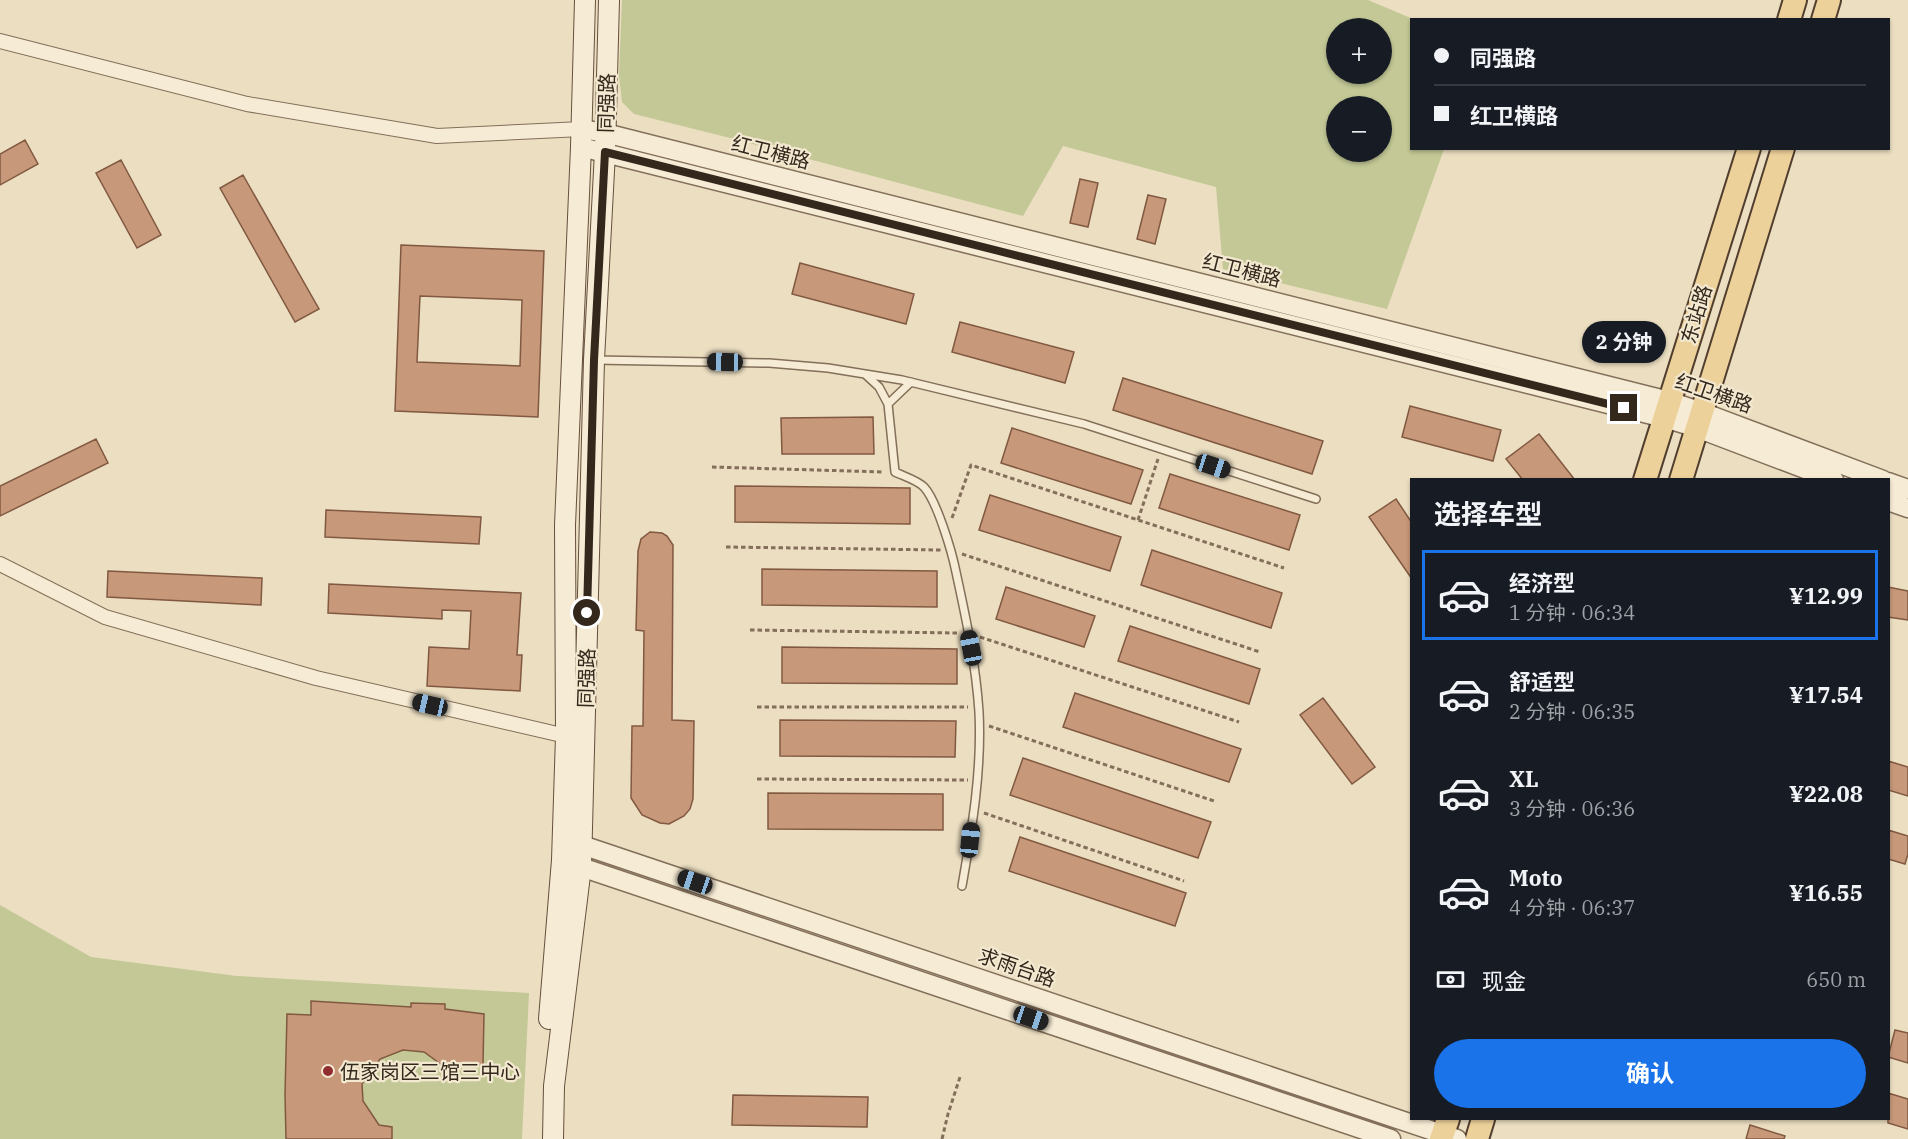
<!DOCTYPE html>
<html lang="zh">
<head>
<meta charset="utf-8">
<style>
	:root { --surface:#171b24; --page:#242831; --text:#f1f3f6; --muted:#9ea1a6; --line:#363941; --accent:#1a73e8 }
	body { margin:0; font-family:"IBM Plex Serif","Noto Sans SC",serif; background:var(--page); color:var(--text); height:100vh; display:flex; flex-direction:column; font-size:22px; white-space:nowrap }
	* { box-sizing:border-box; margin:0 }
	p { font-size:20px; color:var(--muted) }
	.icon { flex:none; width:33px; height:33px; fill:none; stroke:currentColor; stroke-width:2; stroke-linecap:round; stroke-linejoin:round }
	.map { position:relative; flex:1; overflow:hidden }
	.sheet { position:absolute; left:1410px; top:478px; width:480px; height:642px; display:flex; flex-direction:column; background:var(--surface); border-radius:0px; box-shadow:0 2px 4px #0004 }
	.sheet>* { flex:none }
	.top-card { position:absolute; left:1410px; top:18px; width:480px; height:132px; border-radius:0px; box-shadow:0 2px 4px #0004; display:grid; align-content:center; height:132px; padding:0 24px; background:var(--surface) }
	.tools { position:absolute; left:1326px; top:18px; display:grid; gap:12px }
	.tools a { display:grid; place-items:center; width:66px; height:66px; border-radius:50%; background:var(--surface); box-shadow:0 2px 4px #0004; font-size:30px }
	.end { position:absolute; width:27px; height:27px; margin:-14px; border:8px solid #34281d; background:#fff; box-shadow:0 0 0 3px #fff }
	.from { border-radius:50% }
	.bubble { position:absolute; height:42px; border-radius:21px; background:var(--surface); box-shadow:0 2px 4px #0004; font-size:20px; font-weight:700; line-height:42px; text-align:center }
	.car { position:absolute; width:18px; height:36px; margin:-18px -9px; border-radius:8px; box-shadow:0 0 4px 2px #0007; background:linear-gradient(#222 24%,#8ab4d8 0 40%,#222 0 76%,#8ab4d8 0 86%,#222 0) }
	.top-card b { display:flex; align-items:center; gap:21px; height:57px; font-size:22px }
	.top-card b+b { border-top:2px solid var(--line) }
	.top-card i { width:15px; height:15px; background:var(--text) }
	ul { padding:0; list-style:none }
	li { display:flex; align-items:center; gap:18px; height:90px; margin:0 12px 9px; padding:0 12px; border:3px solid transparent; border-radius:0px }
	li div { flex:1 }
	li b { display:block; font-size:22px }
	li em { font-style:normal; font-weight:700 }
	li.selected { border-color:var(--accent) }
	li>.icon { width:54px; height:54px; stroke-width:1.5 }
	h2 { padding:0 24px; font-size:27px; line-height:72px }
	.pay { display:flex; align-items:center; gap:15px; height:66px; padding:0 24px; font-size:22px }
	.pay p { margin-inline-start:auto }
	.cta { display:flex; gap:12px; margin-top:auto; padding:12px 24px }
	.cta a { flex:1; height:69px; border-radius:36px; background:var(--accent); color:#fff; font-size:24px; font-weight:700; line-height:69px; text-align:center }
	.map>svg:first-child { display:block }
</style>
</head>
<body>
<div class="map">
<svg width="1908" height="1139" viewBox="0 0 1908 1139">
	<rect width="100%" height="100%" fill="#ebdec1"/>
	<!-- green -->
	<path fill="#c3c896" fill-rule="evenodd" d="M 622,0 L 1368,0 L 1413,19 L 1412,148 L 1444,149 L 1387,309 L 1223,269 L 1216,187 L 1063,146 L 1023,216 L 730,138 L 634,114 L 622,102 L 619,76 ZM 1382,28 L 1382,74 L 1336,74 L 1336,28 ZM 1336,106 L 1382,106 L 1382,152 L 1336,152 Z
		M 0,905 L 91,957 L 237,976 L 529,993 L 522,1139 L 0,1139 Z"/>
	<!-- building -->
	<path fill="#c79879" stroke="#815941" stroke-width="1.5" fill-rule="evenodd" d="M 25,140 L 38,164 L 0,185 L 0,154 Z
		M 121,160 L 161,235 L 137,248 L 96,173 Z
		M 243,175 L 319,309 L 295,322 L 220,188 Z
		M 1080,179 L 1098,183 L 1088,227 L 1070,223 Z
		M 1148,195 L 1166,199 L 1155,244 L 1137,239 Z
		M 401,245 L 544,251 L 538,417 L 395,411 ZM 420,296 L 522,300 L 520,366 L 417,362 Z
		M 800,263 L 914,294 L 906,324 L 792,294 Z
		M 960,322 L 1074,352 L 1065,383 L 952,352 Z
		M 1123,378 L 1323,441 L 1312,474 L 1113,410 Z
		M 1410,406 L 1501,430 L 1493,461 L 1402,437 Z
		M 873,417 L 874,454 L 782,454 L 781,418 Z
		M 1012,428 L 1143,470 L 1131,504 L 1001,463 Z
		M 1539,434 L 1575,480 L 1523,480 L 1506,459 Z
		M 96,439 L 108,463 L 0,516 L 0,486 Z
		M 1170,474 L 1300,515 L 1289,550 L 1159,508 Z
		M 735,486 L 910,488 L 910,524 L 735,522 Z
		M 990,495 L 1121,537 L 1110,571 L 979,530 Z
		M 1396,499 L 1412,523 L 1412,579 L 1369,517 Z
		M 326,510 L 481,517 L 479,544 L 325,537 Z
		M 650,532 L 662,533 L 667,536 L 673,545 L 672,720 L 694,721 L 693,799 L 690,809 L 684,816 L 669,824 L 660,823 L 642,815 L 631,798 L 632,726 L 643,726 L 644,631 L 636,630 L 638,551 L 641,539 Z
		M 1152,550 L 1282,593 L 1271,628 L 1141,585 Z
		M 762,569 L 937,571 L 937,607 L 762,605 Z
		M 108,571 L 262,578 L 261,605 L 107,597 Z
		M 329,584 L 521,593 L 517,655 L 522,655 L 520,691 L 427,686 L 429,647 L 469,649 L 471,611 L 442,610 L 442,619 L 328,613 Z
		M 1006,587 L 1095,616 L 1084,647 L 996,619 Z
		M 1888,587 L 1908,591 L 1908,620 L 1888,617 Z
		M 1130,626 L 1260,669 L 1249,704 L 1118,661 Z
		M 782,647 L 957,649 L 957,684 L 782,683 Z
		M 1075,693 L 1241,749 L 1229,782 L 1063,727 Z
		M 1323,698 L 1375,767 L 1352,784 L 1300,715 Z
		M 780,720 L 956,721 L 955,757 L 780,756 Z
		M 1023,758 L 1211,822 L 1198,858 L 1010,795 Z
		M 1888,761 L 1908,767 L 1908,796 L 1888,790 Z
		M 768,793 L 943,794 L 943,830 L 768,829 Z
		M 1888,830 L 1908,836 L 1908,854 L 1905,864 L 1888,859 Z
		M 1020,837 L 1186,893 L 1175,926 L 1009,871 Z
		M 311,1001 L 411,1007 L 411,1003 L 445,1004 L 445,1009 L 484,1014 L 483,1065 L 442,1065 L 424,1052 L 403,1050 L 380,1059 L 362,1084 L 363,1101 L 379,1125 L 392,1127 L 392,1139 L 286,1139 L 285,1094 L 287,1014 L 311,1015 Z
		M 1895,1030 L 1908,1033 L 1908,1063 L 1888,1057 Z
		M 1888,1093 L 1908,1099 L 1908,1129 L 1888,1123 Z
		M 733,1095 L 868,1097 L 867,1127 L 732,1125 Z
		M 1750,1125 L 1785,1136 L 1784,1139 L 1746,1139 Z"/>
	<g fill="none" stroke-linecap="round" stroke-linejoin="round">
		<defs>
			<path id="service" d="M 595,360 L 769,363 L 828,368 L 902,380 L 1084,424 L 1316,499
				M 866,375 L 879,387 L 888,404 L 895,472 C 903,476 917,480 924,487 C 937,501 952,552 956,572 C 966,618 976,665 979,712 C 982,770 972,829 962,886
				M 888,404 L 911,382"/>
			<path id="minor" d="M 0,41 L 247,104 L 437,136 L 582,129
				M 0,564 L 105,617 L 316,678 L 566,736"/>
			<path id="tertiary" d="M 582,129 L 605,133 L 1669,401 L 1702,412 L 1883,480
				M 581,147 L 1664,418 L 1697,428 L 1834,480
				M 1888,482 L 1908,489
				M 1888,501 L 1908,508
				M 570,841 L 1457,1139
				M 569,863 L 1391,1139"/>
			<path id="secondary" d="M 549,1019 L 562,860 L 566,736 L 565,525 L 581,147 L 585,0
				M 553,1139 L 554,1086 L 581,867 L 594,360 L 605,152 L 609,0"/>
			<path id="primary" d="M 1789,20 L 1795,0
				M 1823,20 L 1829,0
				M 1645,480 L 1749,148
				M 1681,480 L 1783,148
				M 1441,1139 L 1448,1119
				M 1477,1139 L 1483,1119"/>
		</defs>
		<!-- service casing -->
		<use href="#service" stroke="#836f5a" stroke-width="10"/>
		<!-- minor casing -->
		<use href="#minor" stroke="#836f5a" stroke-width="16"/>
		<!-- tertiary casing -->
		<use href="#tertiary" stroke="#836f5a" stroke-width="21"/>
		<!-- secondary casing -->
		<use href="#secondary" stroke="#65503d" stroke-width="22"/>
		<!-- primary casing -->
		<use href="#primary" stroke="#513e2e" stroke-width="26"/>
		<!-- path -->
		<path stroke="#836f5a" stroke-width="3" stroke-dasharray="4.5 3" stroke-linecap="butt" d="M 712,467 L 884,472
			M 952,518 L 971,465 L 1284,568
			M 1138,520 L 1158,459
			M 726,547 L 941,550
			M 962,554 L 1260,652
			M 750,630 L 958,633
			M 980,637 L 1239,722
			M 757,707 L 968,707
			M 989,726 L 1214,801
			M 757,779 L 968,780
			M 984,813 L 1184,881
			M 942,1139 L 948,1114 L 960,1077"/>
		<!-- service -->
		<use href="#service" stroke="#f6ebd4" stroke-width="7"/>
		<!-- minor -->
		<use href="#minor" stroke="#f6ebd4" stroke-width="14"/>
		<!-- tertiary -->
		<use href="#tertiary" stroke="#f6ebd4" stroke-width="18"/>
		<!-- secondary -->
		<use href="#secondary" stroke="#f6ebd4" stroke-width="20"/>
		<!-- primary -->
		<use href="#primary" stroke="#edd19a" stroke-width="22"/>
	</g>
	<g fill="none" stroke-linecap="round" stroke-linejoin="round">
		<!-- route -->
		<path stroke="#34281d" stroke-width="8" d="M 587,613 L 594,360 L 605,152 L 1624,408"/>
	</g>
	<!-- markers -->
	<circle fill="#8f2d30" stroke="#f3e8d0" stroke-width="2" cx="328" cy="1071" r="6"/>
	<g text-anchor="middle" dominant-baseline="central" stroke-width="4.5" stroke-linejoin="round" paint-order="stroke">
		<!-- street labels -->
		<g font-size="20" fill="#34281d" stroke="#f3e8d0">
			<text transform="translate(606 103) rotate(-88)">同强路</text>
			<text transform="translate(771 152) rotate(14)">红卫横路</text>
			<text transform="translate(1242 270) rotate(14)">红卫横路</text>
			<text transform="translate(1696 314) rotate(-73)">东站路</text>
			<text transform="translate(1714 393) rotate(19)">红卫横路</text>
			<text transform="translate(586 678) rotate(-88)">同强路</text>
			<text transform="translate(1017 967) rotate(19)">求雨台路</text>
		</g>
		<!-- poi labels -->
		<g font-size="20" fill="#34281d" stroke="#f3e8d0" text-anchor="start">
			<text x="340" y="1071">伍家岗区三馆三中心</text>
		</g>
	</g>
</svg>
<div class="tools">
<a>+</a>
<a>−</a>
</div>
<i class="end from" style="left:587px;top:613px"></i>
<i class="end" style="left:1624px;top:408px"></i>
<div class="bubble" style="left:1582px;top:321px;width:84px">2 分钟</div>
<i class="car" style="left:725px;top:362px;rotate:271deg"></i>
<i class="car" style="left:1213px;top:466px;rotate:108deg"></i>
<i class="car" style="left:971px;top:648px;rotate:349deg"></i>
<i class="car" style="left:430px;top:705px;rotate:283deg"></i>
<i class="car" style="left:970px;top:840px;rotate:6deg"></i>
<i class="car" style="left:695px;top:882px;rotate:289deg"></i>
<i class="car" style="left:1031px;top:1018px;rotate:109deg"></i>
<div class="top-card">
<b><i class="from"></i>同强路</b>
<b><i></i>红卫横路</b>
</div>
<section class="sheet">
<h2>选择车型</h2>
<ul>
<li class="selected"><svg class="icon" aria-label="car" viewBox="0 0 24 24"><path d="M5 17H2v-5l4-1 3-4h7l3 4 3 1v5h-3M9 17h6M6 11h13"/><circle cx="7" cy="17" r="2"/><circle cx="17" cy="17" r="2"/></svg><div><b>经济型</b><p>1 分钟 · 06:34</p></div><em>¥12.99</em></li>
<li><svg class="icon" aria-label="car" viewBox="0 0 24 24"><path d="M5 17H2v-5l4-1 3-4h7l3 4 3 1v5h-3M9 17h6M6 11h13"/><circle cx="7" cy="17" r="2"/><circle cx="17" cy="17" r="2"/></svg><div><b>舒适型</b><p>2 分钟 · 06:35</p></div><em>¥17.54</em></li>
<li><svg class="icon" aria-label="car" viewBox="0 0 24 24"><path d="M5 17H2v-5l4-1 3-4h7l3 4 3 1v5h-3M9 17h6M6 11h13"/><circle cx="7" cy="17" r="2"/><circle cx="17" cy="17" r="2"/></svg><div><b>XL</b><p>3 分钟 · 06:36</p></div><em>¥22.08</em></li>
<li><svg class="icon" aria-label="car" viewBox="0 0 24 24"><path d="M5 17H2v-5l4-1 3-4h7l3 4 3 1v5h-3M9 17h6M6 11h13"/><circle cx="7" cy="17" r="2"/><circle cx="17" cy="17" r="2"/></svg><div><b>Moto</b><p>4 分钟 · 06:37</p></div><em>¥16.55</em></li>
</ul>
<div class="pay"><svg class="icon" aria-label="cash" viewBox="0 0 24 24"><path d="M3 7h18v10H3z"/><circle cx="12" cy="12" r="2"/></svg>现金<p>650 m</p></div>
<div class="cta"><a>确认</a></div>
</section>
</div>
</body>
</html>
